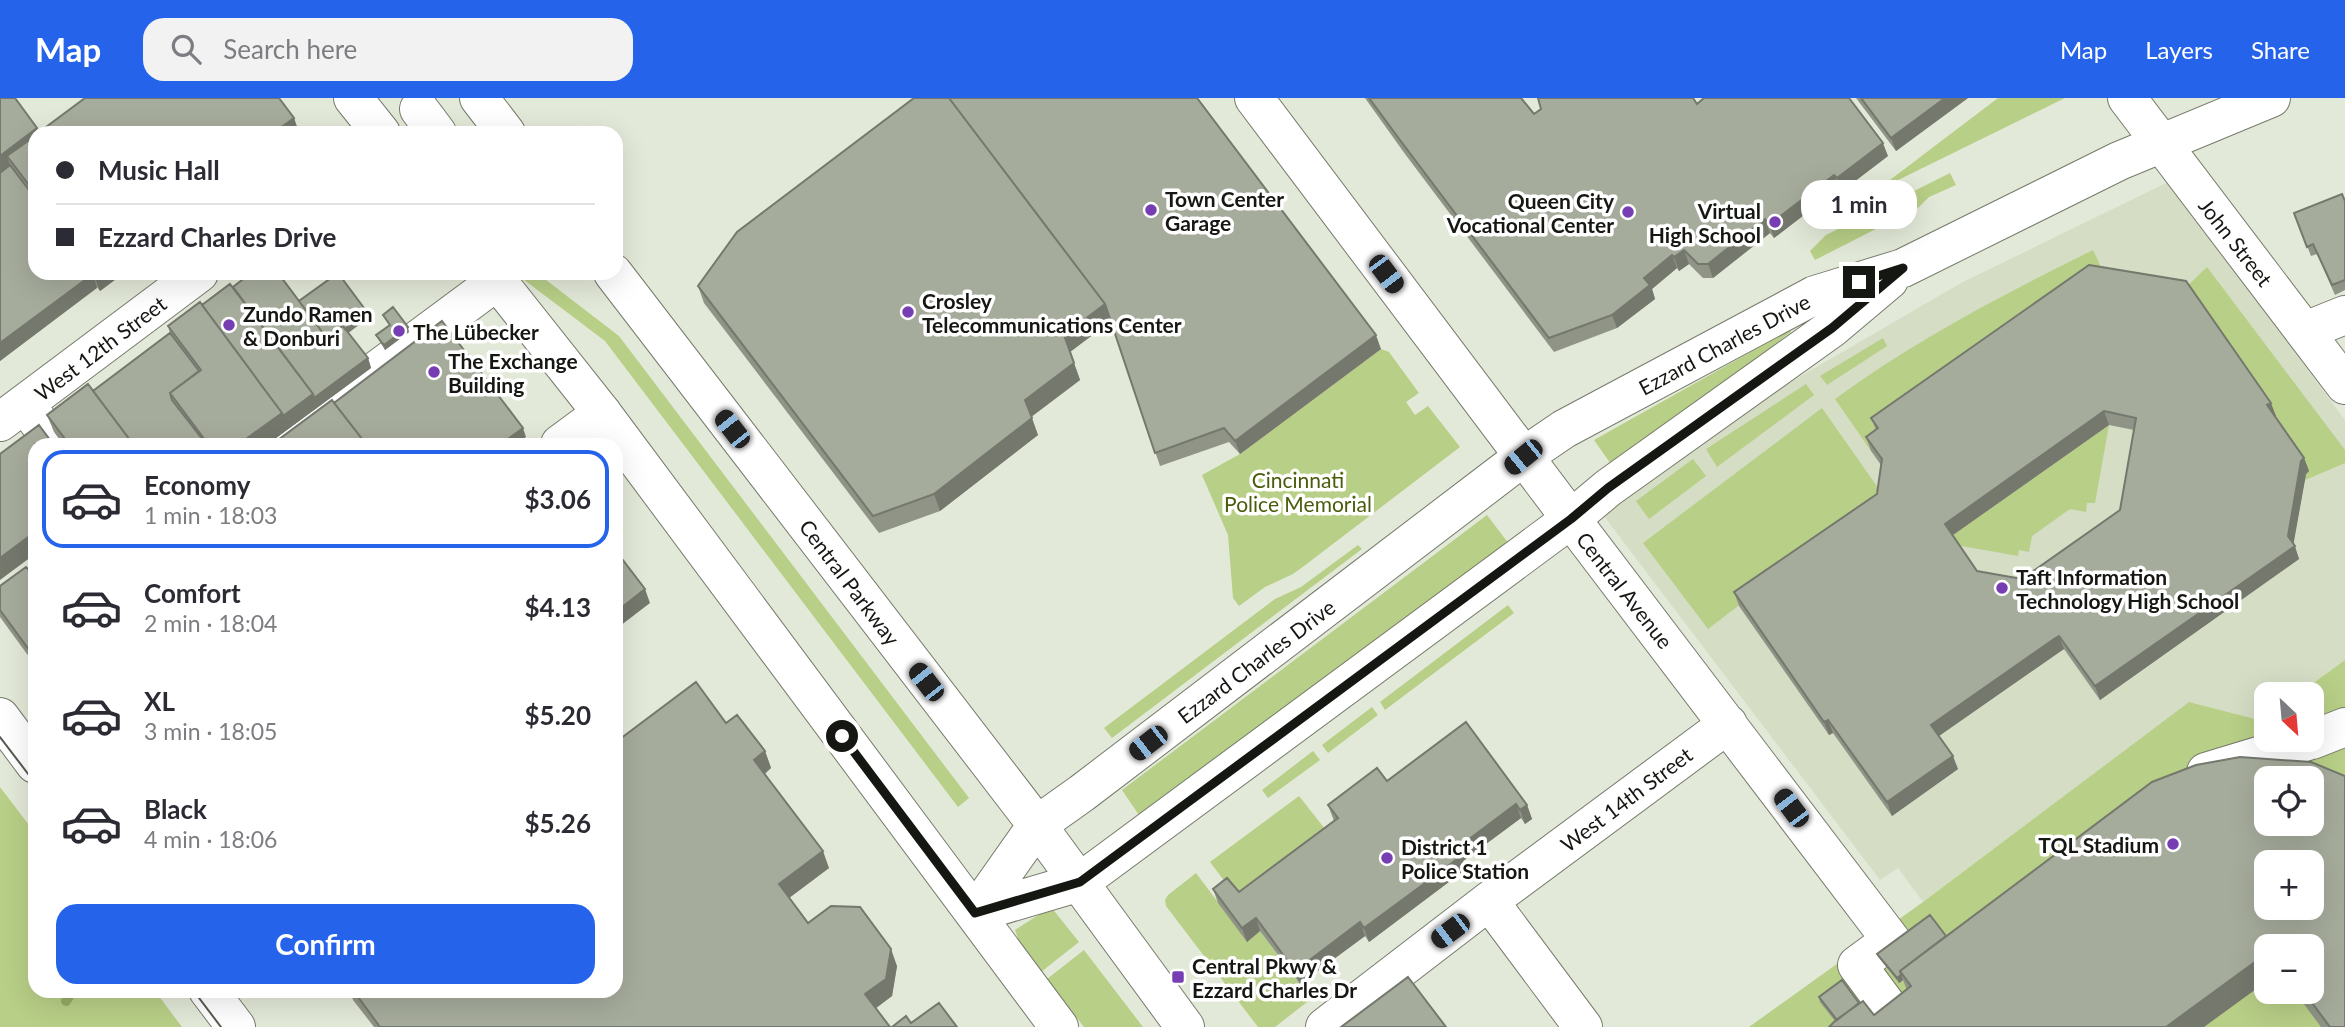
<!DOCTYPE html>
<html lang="en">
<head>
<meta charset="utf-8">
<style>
	:root { --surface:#fff; --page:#f2f2f3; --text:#2b2b33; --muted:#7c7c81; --line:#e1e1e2; --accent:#2563eb }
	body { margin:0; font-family:Lato,sans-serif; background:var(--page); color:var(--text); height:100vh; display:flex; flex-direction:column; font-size:26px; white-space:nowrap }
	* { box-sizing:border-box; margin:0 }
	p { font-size:23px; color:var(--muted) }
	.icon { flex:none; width:38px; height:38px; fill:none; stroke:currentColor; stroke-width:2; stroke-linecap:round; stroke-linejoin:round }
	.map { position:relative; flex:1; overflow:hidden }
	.side { position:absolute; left:28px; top:340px; width:595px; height:560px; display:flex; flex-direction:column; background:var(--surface); border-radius:21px; box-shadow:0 7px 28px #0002 }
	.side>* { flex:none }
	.banner { position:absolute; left:28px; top:28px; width:595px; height:154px; border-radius:21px; box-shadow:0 7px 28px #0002; display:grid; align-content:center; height:154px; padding:0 28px; background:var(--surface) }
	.needle { width:46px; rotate:154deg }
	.fabs { position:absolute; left:2254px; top:584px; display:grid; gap:14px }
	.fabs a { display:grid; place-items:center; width:70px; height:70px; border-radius:14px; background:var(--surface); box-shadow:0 7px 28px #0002; font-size:35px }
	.end { position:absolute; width:32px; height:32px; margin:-16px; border:9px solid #151712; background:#fff; box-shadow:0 0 0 4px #fff }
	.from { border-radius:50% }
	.bubble { position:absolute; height:49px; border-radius:21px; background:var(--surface); box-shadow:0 7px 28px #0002; font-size:23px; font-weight:700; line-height:49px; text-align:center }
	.car { position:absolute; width:21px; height:42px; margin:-21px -10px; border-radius:9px; box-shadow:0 0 5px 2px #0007; background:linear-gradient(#222 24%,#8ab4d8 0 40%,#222 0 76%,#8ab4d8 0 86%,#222 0) }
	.banner b { display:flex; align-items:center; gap:24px; height:66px; font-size:26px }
	.banner b+b { border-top:2px solid var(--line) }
	.banner i { width:18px; height:18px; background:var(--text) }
	ul { padding:12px 0 0; list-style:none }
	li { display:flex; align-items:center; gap:21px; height:98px; margin:0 14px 10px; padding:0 14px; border:4px solid transparent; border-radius:21px }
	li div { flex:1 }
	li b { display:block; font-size:26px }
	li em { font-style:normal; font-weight:700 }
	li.selected { border-color:var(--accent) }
	li>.icon { width:63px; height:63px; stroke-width:1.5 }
	.primary-button { display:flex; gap:14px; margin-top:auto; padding:14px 28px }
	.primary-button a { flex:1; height:80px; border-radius:21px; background:var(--accent); color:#fff; font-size:28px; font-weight:700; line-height:80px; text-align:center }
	header { display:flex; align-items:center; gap:42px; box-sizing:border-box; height:98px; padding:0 35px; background:var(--accent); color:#fff }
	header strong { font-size:33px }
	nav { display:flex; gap:38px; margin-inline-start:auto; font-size:24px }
	.search { width:490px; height:63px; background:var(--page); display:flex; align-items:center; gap:18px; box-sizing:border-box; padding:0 24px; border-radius:21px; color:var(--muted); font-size:26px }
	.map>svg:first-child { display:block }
</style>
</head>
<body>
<header>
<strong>Map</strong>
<div class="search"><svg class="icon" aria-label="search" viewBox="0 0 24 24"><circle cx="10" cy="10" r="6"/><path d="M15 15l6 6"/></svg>Search here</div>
<nav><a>Map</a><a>Layers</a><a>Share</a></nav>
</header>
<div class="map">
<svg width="2345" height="929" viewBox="0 0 2345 929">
	<rect width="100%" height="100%" fill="#e3e9d8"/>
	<!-- built -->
	<path fill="#d5ddc5" d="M 2168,84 L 2345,322 L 2345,562 L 2297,597 L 2266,597 L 2266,621 L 2263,623 L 2189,604 L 1923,804 L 1898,770 L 1880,782 L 1603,417 L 1765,299 L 1961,185 Z"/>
	<!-- green -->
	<path fill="#b8cf87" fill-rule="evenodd" d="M 1998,0 L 2065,0 L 1888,87 L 1886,85 Z
		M 1950,75 L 1956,87 L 1929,99 L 1919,109 L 1815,162 L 1810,153 L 1826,137 Z
		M 2093,152 L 2107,182 L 1871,353 L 1835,301 C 1915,242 2004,196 2093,152 Z
		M 2207,169 L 2345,352 L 2345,365 L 2305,382 L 2272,321 L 2276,318 L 2180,195 Z
		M 515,175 L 537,175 L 619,238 L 969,700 L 958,709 L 605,243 Z
		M 1790,232 L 1791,234 L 1613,369 L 1594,342 Z
		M 1883,240 L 1887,248 L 1827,287 L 1820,278 Z
		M 1381,251 L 1389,254 L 1419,295 L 1406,304 L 1415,317 L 1428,308 L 1460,349 L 1304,468 L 1293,476 L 1265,489 L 1239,508 L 1233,500 L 1228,437 L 1202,377 L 1240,356 Z
		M 1806,286 L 1814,297 L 1717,369 L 1706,351 Z
		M 1822,310 L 1883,397 L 1708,531 L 1643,445 Z
		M 2109,327 L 2095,405 L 2087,405 L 2086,414 L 2070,411 L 2032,438 L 2029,454 L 2019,452 L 2018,458 L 1956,447 L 1950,439 Z
		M 1693,361 L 1706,378 L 1649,421 L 1636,403 Z
		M 1487,417 L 1509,446 L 1143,723 L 1122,692 Z
		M 1358,447 L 1362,451 L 1112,640 L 1104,630 L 1275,501 L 1301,489 Z
		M 1508,507 L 1514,515 L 1385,612 L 1380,604 Z
		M 2345,562 L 2345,929 L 1749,929 L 1923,804 L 2189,604 L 2263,623 L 2266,621 L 2266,642 L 2312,642 L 2312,597 L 2297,597 ZM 2266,681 L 2312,681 L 2312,726 L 2266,726 ZM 2266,765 L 2312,765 L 2312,810 L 2266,810 ZM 2266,849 L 2312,849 L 2312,894 L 2266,894 Z
		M 1372,609 L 1378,617 L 1328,655 L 1322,647 Z
		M 1313,653 L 1320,662 L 1268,700 L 1262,692 Z
		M 0,689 L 35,735 L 35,892 L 155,893 L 182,929 L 0,929 Z
		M 1299,698 L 1333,741 L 1238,801 L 1210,764 Z
		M 1196,775 L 1247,843 L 1260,833 L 1311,901 L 1275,929 L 1258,929 L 1166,808 L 1165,802 L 1168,797 Z
		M 1051,809 L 1079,844 L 1041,874 L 1020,846 L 1015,832 Z
		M 1084,852 L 1143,929 L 1084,929 L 1047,881 Z"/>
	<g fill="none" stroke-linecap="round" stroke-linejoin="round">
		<!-- stream -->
		<path stroke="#96ac65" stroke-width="10" d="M 66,903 L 73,892"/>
		<defs>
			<path id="minor" d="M 2127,0 L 2345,287
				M 2305,233 L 2345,217
				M 25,306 L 55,346
				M 0,324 L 199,175
				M 277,346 L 497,183
				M 560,346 L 602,315
				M 1571,421 L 1891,842 L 1857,867 L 1900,925
				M 0,619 L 35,666
				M 2312,642 L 2345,629
				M 2206,674 L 2311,642
				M 1489,803 L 1583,929
				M 208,892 L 236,929
				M 1325,929 L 1489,803 L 1728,626"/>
			<path id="major" d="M 353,0 L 381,35
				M 479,0 L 506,35
				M 1254,0 L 1571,421
				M 419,11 L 437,35
				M 491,175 L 602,315 L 1059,929
				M 613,175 L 1037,727 L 1185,929
				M 975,815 L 1037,727 L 1082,695 L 1523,359 L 1564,331 L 1815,197 L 1903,170 L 2119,63 L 2271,0
				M 975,815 L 1080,784 L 1571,421 L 1608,390 L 1832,230 L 1889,182"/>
		</defs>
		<!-- minor casing -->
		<use href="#minor" stroke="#767b6c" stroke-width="40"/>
		<!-- major casing -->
		<use href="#major" stroke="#767b6c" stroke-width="40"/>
		<!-- minor -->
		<use href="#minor" stroke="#fff" stroke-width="38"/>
		<!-- major -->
		<use href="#major" stroke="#fff" stroke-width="38"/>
		<!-- tram -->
		<path stroke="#565a51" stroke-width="2" d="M 0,639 L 35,685
			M 193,892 L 221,929"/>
	</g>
	<!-- wall -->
	<path fill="#8f9486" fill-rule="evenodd" d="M 0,0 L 39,35 L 294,20 L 299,35 L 35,35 L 35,175 L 124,175 L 100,193 L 97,189 L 0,263 Z
		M 1365,0 L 1521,0 L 1534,16 L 1697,6 L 1888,58 L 1842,93 L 1839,90 L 1774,140 L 1770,135 L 1713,180 L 1703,180 L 1689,166 L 1679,173 L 1677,170 L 1652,191 L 1655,201 L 1617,230 L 1554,254 L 1405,56 Z
		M 1856,0 L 1968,0 L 1896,53 Z
		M 2345,103 L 2345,192 L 2335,197 L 2317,156 L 2311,158 L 2294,115 Z
		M 737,134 L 1381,251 L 1240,356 L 1229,344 L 1160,368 L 1111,223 L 1070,254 L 1080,282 L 1031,319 L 1038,337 L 940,413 L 879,435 L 704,205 L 698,188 Z
		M 2089,167 L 2276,318 L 2275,319 L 2304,360 L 2309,373 L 2306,376 L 2293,446 L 2299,461 L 2100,602 L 2064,551 L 2059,554 L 1939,638 L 1958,671 L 1892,718 L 1833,635 L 1829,637 L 1739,508 L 1734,494 L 1877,396 L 1881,367 L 1871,353 L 1866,339 L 1876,332 L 1871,320 ZM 2109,327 L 2134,332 L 2120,412 L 2022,481 L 1977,473 L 1953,437 Z
		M 233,189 L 299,203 L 367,214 L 369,219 L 348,235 L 368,260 L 371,270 L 268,346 L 63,346 L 54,334 L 47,317 L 93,293 L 170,235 L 168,228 Z
		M 383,217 L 409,234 L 385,252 L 378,241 L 376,237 L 389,227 Z
		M 35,471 L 35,567 L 0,519 L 0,488 L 31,474 Z
		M 726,625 L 765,653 L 771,670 L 765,676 L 829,770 L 789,800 L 808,825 L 897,868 L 892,898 L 875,910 L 890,929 L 374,929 L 353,902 L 350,892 L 616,892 Z
		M 2345,678 L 2345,929 L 2321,929 L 2295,894 L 2312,894 L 2266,849 L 2266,886 L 1835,923 L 1820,904 L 1819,899 L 1859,905 L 1874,917 L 1907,892 L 1903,882 L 1899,885 L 1879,860 L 1877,856 L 1946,838 Z
		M 1387,683 L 1527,707 L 1532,721 L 1525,726 L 1521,720 L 1463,763 L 1466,771 L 1441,790 L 1369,844 L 1365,838 L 1300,886 L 1260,833 L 1247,844 L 1218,805 L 1213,791 L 1239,794 L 1334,723 L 1328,707 Z"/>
	<!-- shaded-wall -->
	<path fill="#74786d" d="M 1945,0 L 1968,0 L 1896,53 L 1891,40 Z
		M 294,20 L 299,35 L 273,35 Z
		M 37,30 L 39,35 L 35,35 L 35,49 L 7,58 L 10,67 L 0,75 L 0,58 Z
		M 1883,45 L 1888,58 L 1842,93 L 1837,80 Z
		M 1834,77 L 1839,90 L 1774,140 L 1769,127 Z
		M 1765,121 L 1770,135 L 1713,180 L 1708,166 Z
		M 1684,152 L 1689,166 L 1679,173 L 1674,159 Z
		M 1672,157 L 1677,170 L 1652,191 L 1655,201 L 1617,230 L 1612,217 L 1644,180 Z
		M 93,175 L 124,175 L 100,193 Z
		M 93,176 L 97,190 L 0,263 L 0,245 Z
		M 1105,206 L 1111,223 L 1070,254 L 1064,237 Z
		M 367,214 L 369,219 L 330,249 L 328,244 Z
		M 408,229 L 409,234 L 385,252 L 384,247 Z
		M 1376,237 L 1381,251 L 1240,356 L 1235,343 Z
		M 368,260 L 371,270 L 268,346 L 239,346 L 282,315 L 313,296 Z
		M 1074,265 L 1080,282 L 1031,319 L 1025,302 Z
		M 2271,305 L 2276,318 L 2272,321 L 2267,307 Z
		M 2104,313 L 2109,327 L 1950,439 L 1945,426 Z
		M 1032,320 L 1038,337 L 940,413 L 934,396 Z
		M 523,330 L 526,339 L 517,346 L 501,346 Z
		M 2304,360 L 2309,373 L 2306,376 L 2293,449 L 2295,448 L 2299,461 L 2100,602 L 2095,588 L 2288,438 L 2301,363 Z
		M 35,434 L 35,456 L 0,482 L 0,460 Z
		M 645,491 L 650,505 L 616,531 L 616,514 Z
		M 2059,538 L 2064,551 L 1936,640 L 1931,627 Z
		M 1828,622 L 1833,635 L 1829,637 L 1824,624 Z
		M 765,653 L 771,670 L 760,679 L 754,662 Z
		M 1953,658 L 1958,671 L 1892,718 L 1887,704 Z
		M 1516,706 L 1521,720 L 1463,763 L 1466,771 L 1369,844 L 1364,830 L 1456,751 Z
		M 1527,707 L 1532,721 L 1525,726 L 1520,712 Z
		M 823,753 L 829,770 L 785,803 L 779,786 Z
		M 1256,820 L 1260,833 L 1247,844 L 1242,830 Z
		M 1360,824 L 1365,838 L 1300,886 L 1295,873 Z
		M 891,851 L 897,868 L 892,898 L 871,914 L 865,896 Z
		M 2255,864 L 2263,886 L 2204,929 L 2166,929 Z
		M 1901,877 L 1903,882 L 1899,885 L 1897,880 Z"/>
	<!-- building -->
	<path fill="#a6ac9c" stroke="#74786d" stroke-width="2" fill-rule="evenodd" d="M 0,0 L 15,0 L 37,30 L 0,58 Z
		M 85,0 L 279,0 L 294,20 L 273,35 L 38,35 Z
		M 914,0 L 949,0 L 1105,206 L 1064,237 L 1074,265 L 1025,302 L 1032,320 L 934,396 L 873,418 L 698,188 L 737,134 Z
		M 949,0 L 1197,0 L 1376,237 L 1235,343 L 1224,330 L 1155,355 L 1105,206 Z
		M 1369,0 L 1521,0 L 1534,16 L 1541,11 L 1538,0 L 1693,0 L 1697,6 L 1704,0 L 1849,0 L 1883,45 L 1837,80 L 1834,77 L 1769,127 L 1765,121 L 1708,166 L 1698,166 L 1684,152 L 1674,159 L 1672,157 L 1644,180 L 1650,187 L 1612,217 L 1549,240 L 1400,42 Z
		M 1861,0 L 1945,0 L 1891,40 Z
		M 35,38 L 35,95 L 7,58 Z
		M 10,67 L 35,100 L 35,175 L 92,175 L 93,176 L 0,245 L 0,75 Z
		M 2342,96 L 2345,103 L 2345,182 L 2332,187 L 2313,146 L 2307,149 L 2294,115 Z
		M 2089,167 L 2186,183 L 2271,305 L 2267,307 L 2304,360 L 2301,363 L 2288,438 L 2295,448 L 2095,588 L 2059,538 L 2054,541 L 1931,627 L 1953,658 L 1887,704 L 1828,622 L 1824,624 L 1734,494 L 1877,396 L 1882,361 L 1866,339 L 1878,330 L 1871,320 ZM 2104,313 L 2136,320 L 2120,412 L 2022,481 L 1977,473 L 1945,426 Z
		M 251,175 L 278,175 L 326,239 L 343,228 L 368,260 L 314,300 L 313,296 L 233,189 Z
		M 338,175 L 367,214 L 345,231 L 343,228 L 326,239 L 299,203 Z
		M 230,186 L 313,296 L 283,318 L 282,315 L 202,207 Z
		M 200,204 L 282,315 L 239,346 L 208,346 L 170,295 L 201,272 L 168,228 Z
		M 393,209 L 408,229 L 384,247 L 376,237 L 390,227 L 383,217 Z
		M 442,223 L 523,330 L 501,346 L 366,346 L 334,305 Z
		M 170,235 L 199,273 L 170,295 L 172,302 L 206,346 L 133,346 L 93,293 Z
		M 88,286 L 133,346 L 69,346 L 47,317 Z
		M 332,302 L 366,346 L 281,346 L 278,342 Z
		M 39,327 L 53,346 L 35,346 L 35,434 L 0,460 L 0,356 Z
		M 616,453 L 645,491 L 616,514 Z
		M 26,469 L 31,474 L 35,471 L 35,560 L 0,512 L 0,488 Z
		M 696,584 L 726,625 L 737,617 L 765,653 L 754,662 L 823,753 L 779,786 L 808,825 L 831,808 L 860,809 L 891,851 L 886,881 L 865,896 L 890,929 L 380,929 L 353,892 L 616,892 L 616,644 Z
		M 1466,624 L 1527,707 L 1520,712 L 1516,706 L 1456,751 L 1461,758 L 1436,777 L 1364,830 L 1360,824 L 1295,873 L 1256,820 L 1242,830 L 1213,791 L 1227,780 L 1239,794 L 1338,720 L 1328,707 L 1353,688 L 1377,670 L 1387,683 Z
		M 2240,659 L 2311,664 L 2345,678 L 2345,929 L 2330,929 L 2304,894 L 2312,894 L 2312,849 L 2266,849 L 2266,863 L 2255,864 L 2166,929 L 1829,929 L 1836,922 L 1863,903 L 1874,917 L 1911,888 L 1900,873 L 2152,684 L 2196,667 ZM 2266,681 L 2312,681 L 2312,726 L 2266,726 ZM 2266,765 L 2312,765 L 2312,810 L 2266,810 Z
		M 1930,817 L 1946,838 L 1900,873 L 1901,877 L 1897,880 L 1877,856 Z
		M 1408,879 L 1446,929 L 1341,929 Z
		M 1842,882 L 1859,905 L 1837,922 L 1819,899 Z
		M 939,905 L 957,929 L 892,929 L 906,918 L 911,925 Z"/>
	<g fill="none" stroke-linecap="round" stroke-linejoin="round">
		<!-- route -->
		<path stroke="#151712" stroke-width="9" d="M 842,638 L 975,815 L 1080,784 L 1571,421 L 1608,390 L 1832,230 L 1903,170 L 1859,184"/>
	</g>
	<!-- markers -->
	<g fill="#773eb4" stroke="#fff" stroke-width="2.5">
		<circle cx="1151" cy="112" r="7"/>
		<circle cx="1628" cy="114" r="7"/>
		<circle cx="1775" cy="124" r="7"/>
		<circle cx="908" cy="214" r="7"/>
		<circle cx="229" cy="227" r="7"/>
		<circle cx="399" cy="233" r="7"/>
		<circle cx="434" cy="274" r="7"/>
		<circle cx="2002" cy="490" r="7"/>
		<circle cx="2173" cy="746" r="7"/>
		<circle cx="1387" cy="760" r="7"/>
		<rect x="1171" y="872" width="14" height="14" rx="3.5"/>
	</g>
	<g text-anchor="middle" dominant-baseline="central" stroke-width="7" stroke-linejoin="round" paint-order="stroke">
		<!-- poi labels -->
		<g font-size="21" font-weight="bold" fill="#151712" stroke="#fff" text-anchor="start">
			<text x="1165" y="100">Town Center<tspan x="1165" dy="24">Garage</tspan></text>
			<text x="1614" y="102" text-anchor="end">Queen City<tspan x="1614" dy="24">Vocational Center</tspan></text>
			<text x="1761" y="112" text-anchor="end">Virtual<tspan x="1761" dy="24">High School</tspan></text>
			<text x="922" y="202">Crosley<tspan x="922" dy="24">Telecommunications Center</tspan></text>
			<text x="243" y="215">Zundo Ramen<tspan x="243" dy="24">&amp; Donburi</tspan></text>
			<text x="413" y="233">The Lübecker</text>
			<text x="448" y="262">The Exchange<tspan x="448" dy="24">Building</tspan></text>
			<text x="2016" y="478">Taft Information<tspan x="2016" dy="24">Technology High School</tspan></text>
			<text x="2159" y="746" text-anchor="end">TQL Stadium</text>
			<text x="1401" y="748">District 1<tspan x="1401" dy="24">Police Station</tspan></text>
			<text x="1192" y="867">Central Pkwy &amp;<tspan x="1192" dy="24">Ezzard Charles Dr</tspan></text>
		</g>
		<!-- street labels -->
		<g font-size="21" fill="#151712" stroke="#fff">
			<text transform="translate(2236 144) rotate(52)">John Street</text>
			<text transform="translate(1724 246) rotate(-28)">Ezzard Charles Drive</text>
			<text transform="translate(100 250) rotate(-37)">West 12th Street</text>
			<text transform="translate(850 484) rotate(53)">Central Parkway</text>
			<text transform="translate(1625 492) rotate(52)">Central Avenue</text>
			<text transform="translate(1256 563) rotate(-37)">Ezzard Charles Drive</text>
			<text transform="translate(1626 701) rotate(-37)">West 14th Street</text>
		</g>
		<!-- park labels -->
		<g font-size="21" fill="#4a5c0b" stroke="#fff">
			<text x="1298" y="381">Cincinnati<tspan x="1298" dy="24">Police Memorial</tspan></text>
		</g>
	</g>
</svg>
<div class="fabs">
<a><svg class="needle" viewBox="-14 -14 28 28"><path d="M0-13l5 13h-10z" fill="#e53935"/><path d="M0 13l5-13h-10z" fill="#7c7c81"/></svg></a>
<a><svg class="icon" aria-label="locate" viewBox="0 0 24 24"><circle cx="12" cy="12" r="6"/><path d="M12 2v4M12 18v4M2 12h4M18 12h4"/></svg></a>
<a>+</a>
<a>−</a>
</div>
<i class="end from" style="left:842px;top:638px"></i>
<i class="end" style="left:1859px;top:184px"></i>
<div class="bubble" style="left:1801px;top:82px;width:116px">1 min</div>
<i class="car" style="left:1386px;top:176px;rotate:143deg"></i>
<i class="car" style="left:732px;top:331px;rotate:322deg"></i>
<i class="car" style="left:1523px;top:359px;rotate:231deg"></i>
<i class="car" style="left:926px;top:584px;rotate:322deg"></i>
<i class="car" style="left:1148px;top:645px;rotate:232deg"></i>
<i class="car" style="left:1791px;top:710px;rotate:323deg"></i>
<i class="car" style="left:1450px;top:833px;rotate:233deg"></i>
<div class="banner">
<b><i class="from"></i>Music Hall</b>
<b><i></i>Ezzard Charles Drive</b>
</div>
<section class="side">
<ul>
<li class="selected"><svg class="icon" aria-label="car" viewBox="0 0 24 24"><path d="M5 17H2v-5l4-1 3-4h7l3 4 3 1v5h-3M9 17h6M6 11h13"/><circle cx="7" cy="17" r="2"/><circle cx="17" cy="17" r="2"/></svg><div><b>Economy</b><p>1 min · 18:03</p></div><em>$3.06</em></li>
<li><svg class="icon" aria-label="car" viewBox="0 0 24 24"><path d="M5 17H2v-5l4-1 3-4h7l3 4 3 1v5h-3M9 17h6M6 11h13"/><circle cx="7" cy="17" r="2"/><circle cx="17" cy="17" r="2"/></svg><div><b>Comfort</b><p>2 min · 18:04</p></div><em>$4.13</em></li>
<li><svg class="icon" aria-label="car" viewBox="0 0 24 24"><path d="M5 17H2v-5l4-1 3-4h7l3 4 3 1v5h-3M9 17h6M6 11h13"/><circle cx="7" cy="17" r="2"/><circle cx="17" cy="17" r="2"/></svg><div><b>XL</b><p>3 min · 18:05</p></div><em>$5.20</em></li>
<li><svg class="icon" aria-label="car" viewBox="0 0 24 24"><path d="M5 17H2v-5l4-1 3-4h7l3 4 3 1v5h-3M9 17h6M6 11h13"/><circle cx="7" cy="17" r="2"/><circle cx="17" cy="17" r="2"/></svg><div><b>Black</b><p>4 min · 18:06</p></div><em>$5.26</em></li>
</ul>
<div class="primary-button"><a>Confirm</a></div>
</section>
</div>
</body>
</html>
